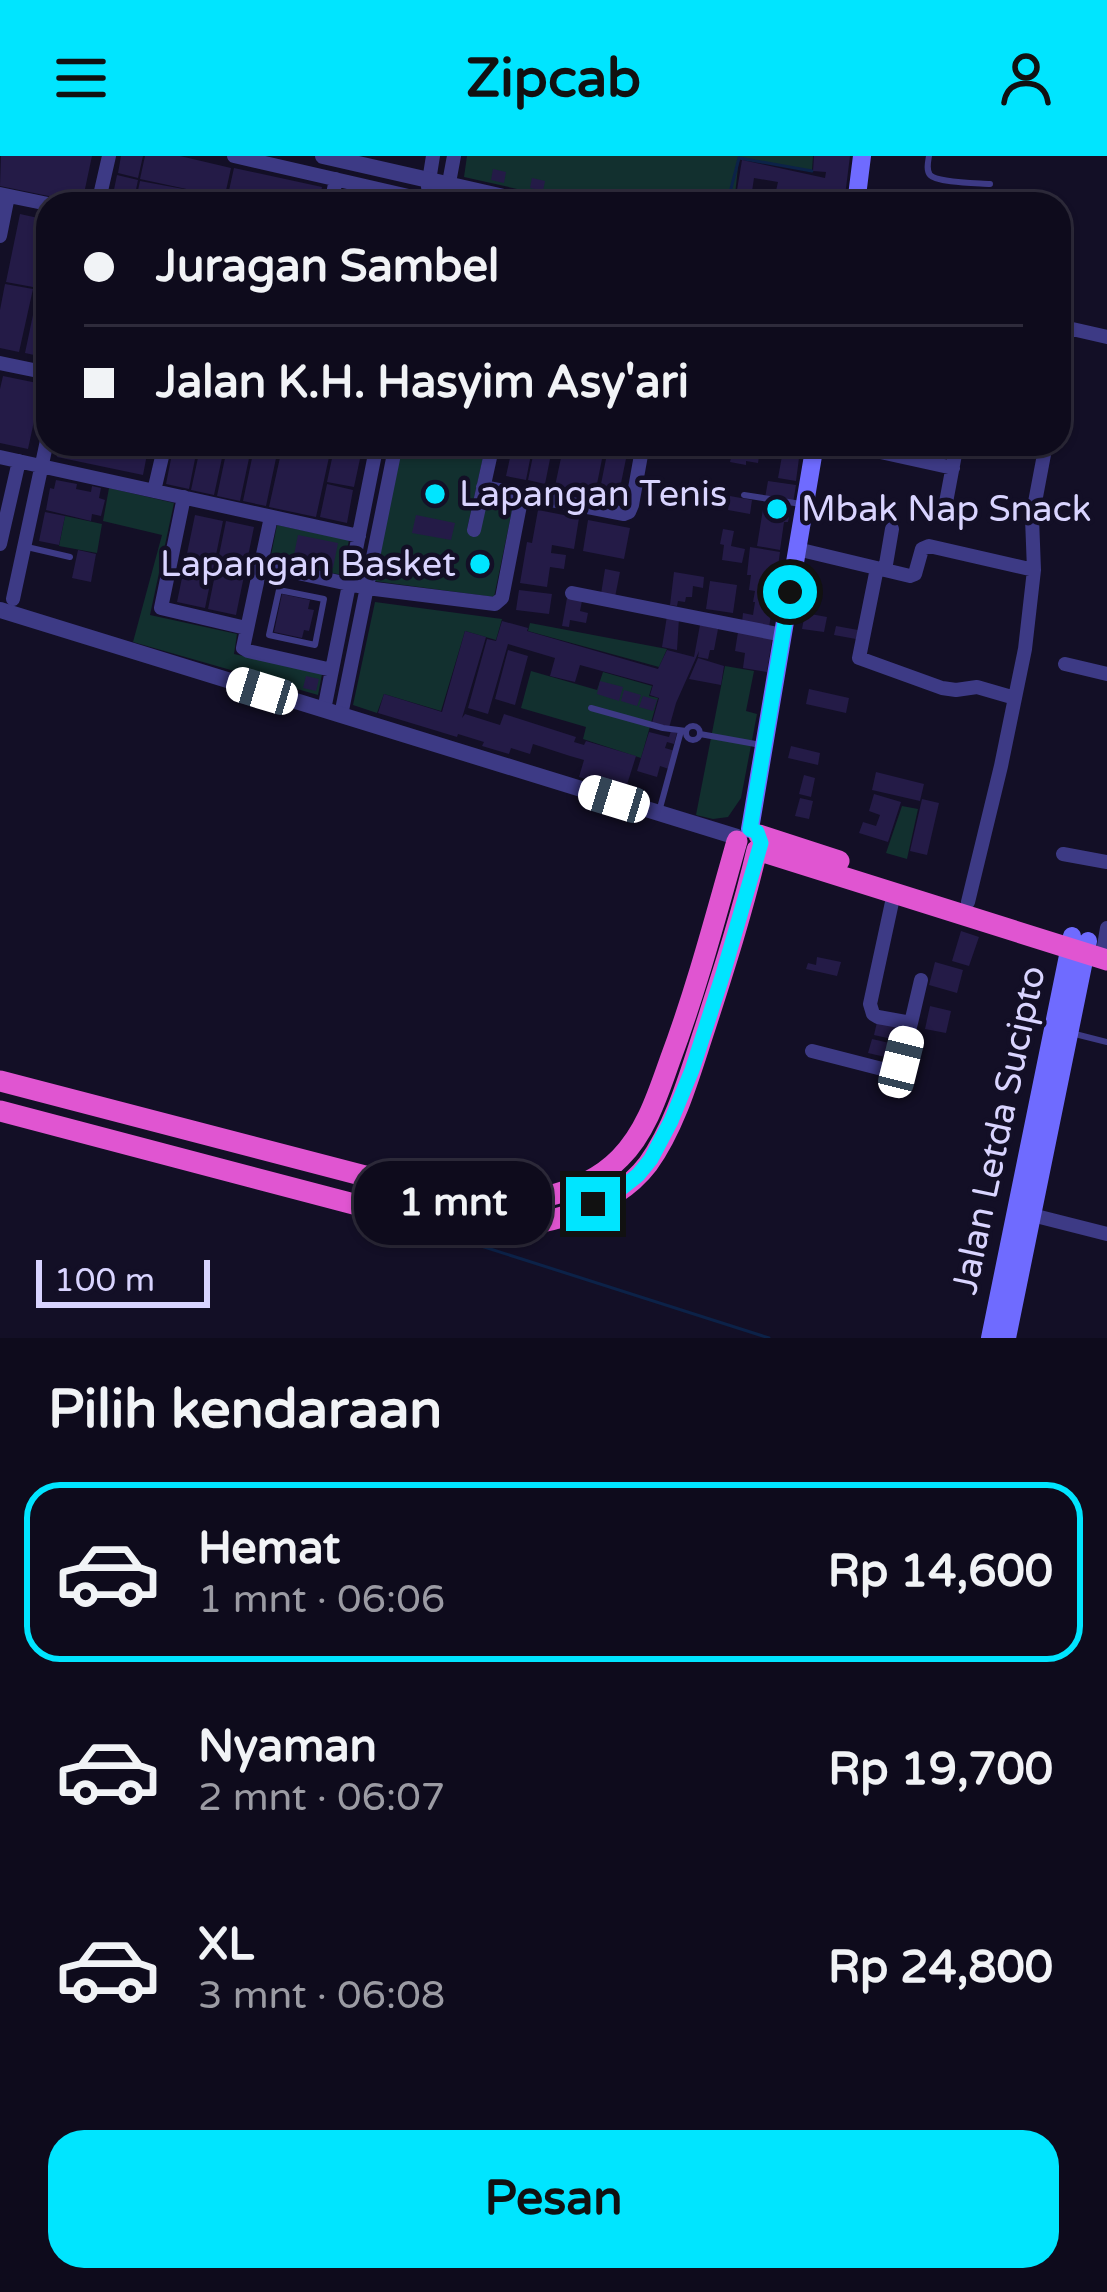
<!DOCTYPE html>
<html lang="id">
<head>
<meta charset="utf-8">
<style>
	:root { --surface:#0e0b1c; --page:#1c1929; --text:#f1f3f6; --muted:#9b9ba3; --line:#2e2b3b; --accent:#00e5ff }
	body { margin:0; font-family:"Varela Round",sans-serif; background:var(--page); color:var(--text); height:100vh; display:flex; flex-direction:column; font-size:45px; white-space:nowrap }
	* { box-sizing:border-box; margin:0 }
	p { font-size:39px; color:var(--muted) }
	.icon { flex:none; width:66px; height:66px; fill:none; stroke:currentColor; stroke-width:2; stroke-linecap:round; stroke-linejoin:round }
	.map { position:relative; height:1182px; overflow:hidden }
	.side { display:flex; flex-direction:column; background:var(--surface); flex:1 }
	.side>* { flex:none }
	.hud { position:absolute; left:36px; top:36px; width:1035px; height:264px; border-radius:36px; box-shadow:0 3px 9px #0004,0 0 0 3px var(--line); display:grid; align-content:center; height:264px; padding:0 48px; background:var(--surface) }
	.scale { position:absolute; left:36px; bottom:30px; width:174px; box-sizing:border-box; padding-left:12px; border:6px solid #d9d4ff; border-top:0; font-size:33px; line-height:42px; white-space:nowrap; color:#d9d4ff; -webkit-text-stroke:9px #130f26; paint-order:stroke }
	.end { position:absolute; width:54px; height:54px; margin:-27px; border:15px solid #00e5ff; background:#111; box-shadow:0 0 0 6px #111 }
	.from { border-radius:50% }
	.bubble { position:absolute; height:84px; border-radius:36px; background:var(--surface); box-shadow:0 3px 9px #0004,0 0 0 3px var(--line); font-size:39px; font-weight:800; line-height:84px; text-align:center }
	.car { position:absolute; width:36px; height:72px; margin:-36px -18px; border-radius:15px; box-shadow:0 0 9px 3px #0007; background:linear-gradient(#fff 24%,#345 0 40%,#fff 0 76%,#345 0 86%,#fff 0) }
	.hud b { display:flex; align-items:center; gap:42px; height:114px; font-size:45px }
	.hud b+b { border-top:3px solid var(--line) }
	.hud i { width:30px; height:30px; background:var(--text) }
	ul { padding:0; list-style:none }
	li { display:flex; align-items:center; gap:36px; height:180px; margin:0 24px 18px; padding:0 24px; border:6px solid transparent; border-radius:36px }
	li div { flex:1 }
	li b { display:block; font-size:45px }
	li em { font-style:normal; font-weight:800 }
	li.current { border-color:var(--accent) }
	li>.icon { width:108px; height:108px; stroke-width:1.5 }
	h2 { padding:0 48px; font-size:54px; line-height:144px }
	.action { display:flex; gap:24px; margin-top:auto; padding:24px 48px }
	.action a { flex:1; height:138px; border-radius:36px; background:var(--accent); color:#111; font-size:48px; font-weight:800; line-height:138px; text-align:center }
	header { display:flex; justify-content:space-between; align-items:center; height:156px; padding:0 48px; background:var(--accent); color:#111; font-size:54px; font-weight:800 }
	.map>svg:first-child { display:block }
</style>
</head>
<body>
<header><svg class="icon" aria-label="menu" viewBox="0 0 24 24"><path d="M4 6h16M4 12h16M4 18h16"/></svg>Zipcab<svg class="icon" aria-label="person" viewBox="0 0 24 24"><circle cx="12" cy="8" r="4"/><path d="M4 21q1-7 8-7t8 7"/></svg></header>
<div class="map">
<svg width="1107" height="1182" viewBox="0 0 1107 1182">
	<rect width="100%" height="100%" fill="#130f26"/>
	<!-- green -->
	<path fill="#12302f" d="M 467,0 L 813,0 L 812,15 L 739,2 L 734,48 L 584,48 L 464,21 Z
		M 402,288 L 486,288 L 467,373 L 480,375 L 488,339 L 514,345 L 494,441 L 374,425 Z
		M 109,332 L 174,347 L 150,459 L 237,478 L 234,498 L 322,518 L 318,539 L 133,486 L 162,379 L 103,365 Z
		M 65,360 L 102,368 L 97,397 L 59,390 Z
		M 277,369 L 349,384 L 342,419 L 270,404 Z
		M 375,446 L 502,463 L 496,484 L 465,475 L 441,555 L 384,538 L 377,557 L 353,549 Z
		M 530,467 L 667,493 L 659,511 L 528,475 Z
		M 725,510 L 754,515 L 746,555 L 757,558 L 741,642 L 728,661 L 713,663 L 696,659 Z
		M 531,515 L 597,534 L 603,516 L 652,530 L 649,540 L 658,542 L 641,602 L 583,583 L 586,571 L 521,552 Z
		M 902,650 L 918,653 L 907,703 L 886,697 Z"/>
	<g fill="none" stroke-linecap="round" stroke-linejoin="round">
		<!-- stream -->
		<path stroke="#0c2248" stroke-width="3" d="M 727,48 L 739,2 L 812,15
			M 453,1081 L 769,1182"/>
	</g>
	<!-- building -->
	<path fill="#241b47" d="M 1,0 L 92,0 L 82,47 L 0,30 Z
		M 121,0 L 143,0 L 138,22 L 118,17 Z
		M 145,0 L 180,0 L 231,12 L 223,48 L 135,48 L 140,25 L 205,37 L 140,23 Z
		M 814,0 L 850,0 L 844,48 L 814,45 L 814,48 L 773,48 L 778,26 L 754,22 L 751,42 L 736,40 L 742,4 L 825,22 L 826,16 L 813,15 Z
		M 234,12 L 322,31 L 319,46 L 226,48 Z
		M 493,13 L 506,16 L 504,27 L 491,24 Z
		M 117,19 L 138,24 L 133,48 L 111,48 Z
		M 532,22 L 545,25 L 543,35 L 530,32 Z
		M 20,58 L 47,64 L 33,131 L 6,126 Z
		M 46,96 L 48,96 L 48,135 L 39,133 Z
		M 5,128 L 33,133 L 19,196 L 0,192 L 0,154 Z
		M 38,135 L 48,137 L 48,202 L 25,197 Z
		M 3,220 L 42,228 L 28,293 L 0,287 L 0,233 Z
		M 60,288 L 149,288 L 143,319 L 57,301 Z
		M 174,288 L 198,288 L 189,333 L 166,328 Z
		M 201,288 L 225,288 L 214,339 L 191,334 Z
		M 228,288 L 252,288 L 240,345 L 217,340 Z
		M 255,288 L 279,288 L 266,350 L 243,345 Z
		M 283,288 L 314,288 L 331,292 L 316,361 L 269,351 Z
		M 513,288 L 533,288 L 526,324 L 506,320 Z
		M 564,288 L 605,288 L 595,338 L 555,330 Z
		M 609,288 L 629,288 L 618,342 L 599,338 Z
		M 727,288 L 761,288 L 758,307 L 746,305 L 746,309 L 730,306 L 731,302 L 725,301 Z
		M 334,293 L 361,298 L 354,331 L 327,326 Z
		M 534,295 L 551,298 L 545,328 L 528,324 Z
		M 782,300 L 799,302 L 796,325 L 778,322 Z
		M 56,324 L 77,328 L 76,333 L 91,336 L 92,330 L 101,332 L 99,342 L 105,344 L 101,360 L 92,358 L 91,365 L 46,354 L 50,332 L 54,333 Z
		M 768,325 L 796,329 L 793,347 L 765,342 Z
		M 327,328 L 353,334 L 347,367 L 320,361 Z
		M 730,340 L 752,344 L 750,358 L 728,354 Z
		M 764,347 L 791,351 L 788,366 L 784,366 L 780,394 L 757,390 Z
		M 538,354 L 579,362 L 574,393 L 552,389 L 551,397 L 566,399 L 564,413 L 550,411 L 547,431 L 520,427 L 527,386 L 532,387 Z
		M 45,356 L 65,360 L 59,389 L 39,385 Z
		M 195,359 L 223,365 L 205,452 L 177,446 Z
		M 416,359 L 455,367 L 451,384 L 412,377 Z
		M 588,364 L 630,372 L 624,403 L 583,395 Z
		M 226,365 L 254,371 L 236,459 L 208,453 Z
		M 723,373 L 734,375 L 731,390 L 745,393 L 742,407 L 722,404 L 724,389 L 720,388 Z
		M 298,379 L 338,387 L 333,412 L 293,404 Z
		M 750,391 L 780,396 L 769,472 L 742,467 L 743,457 L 753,459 L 755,446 L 753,446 L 755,435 L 749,434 L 751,419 L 747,419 Z
		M 78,394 L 96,398 L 91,426 L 72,422 Z
		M 605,413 L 620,416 L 615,441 L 601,438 Z
		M 674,416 L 704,421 L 703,432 L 693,430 L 692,441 L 686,441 L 685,446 L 678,445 L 677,450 L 670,449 Z
		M 710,425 L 737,429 L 733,457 L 706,453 Z
		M 519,434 L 552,438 L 549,458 L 516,454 Z
		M 282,438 L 310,444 L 308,453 L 314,454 L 309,475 L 304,474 L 302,482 L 274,476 Z
		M 567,442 L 582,445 L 580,455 L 588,457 L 586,467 L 570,464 L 569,471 L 562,470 Z
		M 805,457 L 827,461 L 824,476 L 802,473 Z
		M 667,460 L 679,462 L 677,494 L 662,491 Z
		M 502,465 L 528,472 L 527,475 L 658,513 L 667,494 L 694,501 L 700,469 L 718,473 L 714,494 L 710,494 L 708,503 L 698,501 L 699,495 L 676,547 L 669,572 L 652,567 L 659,542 L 650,539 L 653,529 L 580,509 L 575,526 L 550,520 L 555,502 L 508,488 L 488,558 L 468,552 L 487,483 L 496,485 Z
		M 836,470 L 858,474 L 856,483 L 834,479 Z
		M 465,475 L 486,481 L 462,562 L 465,558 L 500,569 L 504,558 L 576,581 L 574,586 L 584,589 L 586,585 L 636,600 L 625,635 L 579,621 L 584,604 L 570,600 L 533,588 L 530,598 L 511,592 L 509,598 L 482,590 L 484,586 L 458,578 L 457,581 L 378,557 L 384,538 L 442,556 Z
		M 738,476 L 772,483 L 767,516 L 743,512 L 745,497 L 735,495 Z
		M 508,494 L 528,500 L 515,549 L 495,543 Z
		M 698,502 L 724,510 L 721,529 L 689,523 Z
		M 306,520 L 319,523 L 316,535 L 303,532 Z
		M 600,525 L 623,531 L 619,545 L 597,538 Z
		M 809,533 L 849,542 L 846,557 L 806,548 Z
		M 624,534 L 641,539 L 637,550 L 621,545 Z
		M 643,540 L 657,544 L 653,555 L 639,551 Z
		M 671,575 L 677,577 L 674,588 L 667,586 L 665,592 L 675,595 L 669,613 L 660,610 L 657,621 L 637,615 L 649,576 L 669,581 Z
		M 791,590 L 820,597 L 818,609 L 788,602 Z
		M 876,616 L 924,628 L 920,645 L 872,634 Z
		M 804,619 L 815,622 L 811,641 L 799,638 Z
		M 874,638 L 901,646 L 888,686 L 859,677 L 863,666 L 876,670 L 880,659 L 869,655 Z
		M 800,642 L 813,645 L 809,663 L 795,660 Z
		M 922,643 L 939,647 L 927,699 L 910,695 Z
		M 961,775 L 979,781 L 969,810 L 952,805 Z
		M 817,801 L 841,806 L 837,820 L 806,813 L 808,807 L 816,809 Z
		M 935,806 L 963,814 L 957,837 L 929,829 Z
		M 930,850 L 951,855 L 946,877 L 925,873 Z
		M 877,866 L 899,871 L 896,884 L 874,879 Z
		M 872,883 L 898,889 L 894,903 L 868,897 Z"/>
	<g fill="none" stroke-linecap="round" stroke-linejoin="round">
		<!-- service -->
		<path stroke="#3d3a85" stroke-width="6" d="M 929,0 C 928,6 926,14 930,19 C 937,27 978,27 990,28
			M 744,339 L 801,348
			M 27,391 L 70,401
			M 279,434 L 324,443 L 315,489 L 269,479 Z
			M 591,552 L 663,572 L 686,575
			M686 577a7 7 0 1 1 14 0a7 7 0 1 1-14 0Z
			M 700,578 L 761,589
			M 660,652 L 681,575
			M 1075,878 L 1107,886"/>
		<!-- minor -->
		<path stroke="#3d3a85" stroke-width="14" d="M 234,0 L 426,44
			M 428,31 L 433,0
			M 0,38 L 48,48
			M 98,48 L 109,0
			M 331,48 L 336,23
			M 445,48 L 454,0
			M 0,80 L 8,40
			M 1059,170 L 1107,181
			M 0,207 L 48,217
			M 1059,219 L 1068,172
			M 844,288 L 953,312
			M 0,301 L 359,380
			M 483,331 L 624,358 L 629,356 L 632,349 L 643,288
			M 154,335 L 165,288
			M 184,341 L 161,452 L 246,472
			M 944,357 L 957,288
			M 271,361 L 243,492 L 248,495 L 332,514
			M 474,374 L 493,288
			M 0,388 L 19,305
			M 797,393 L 910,420 L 915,418 L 922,393 L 929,390 L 1034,414
			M 261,409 L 367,432 L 495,448 L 502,442 L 522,339
			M 877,412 L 859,502 L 942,532 L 956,534 L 977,531 L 1015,542
			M 885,414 L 892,373
			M 572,437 L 783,479
			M 13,443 L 48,280
			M 1065,508 L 1107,518
			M 324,554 L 377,288
			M 341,559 L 396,288
			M 1063,698 L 1107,706
			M 968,746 L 1001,610 L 1025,493 L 1034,414 L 1032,362 L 1046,288
			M 1104,790 L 1107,772
			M 911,867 L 921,824
			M 812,895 L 890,915 L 899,911 L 911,867 L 878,861 L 873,858 L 870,848 L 894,737
			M 1032,1059 L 1107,1078"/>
		<!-- tertiary -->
		<path stroke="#3d3a85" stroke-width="16" d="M 323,0 L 534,48
			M 0,454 L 737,681"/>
		<!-- secondary -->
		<path stroke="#6f6bff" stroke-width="18" d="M 856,48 L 862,0
			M 750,673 L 815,288
			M 990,1182 L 1072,780
			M 1007,1182 L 1088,785"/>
		<!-- trunk -->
		<path stroke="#e055d1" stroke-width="21" d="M 759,679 L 839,705
			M 0,925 L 457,1044 C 510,1052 581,1042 620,1002 C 646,976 658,938 670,904 C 697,832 716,759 737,685
			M 0,955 L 407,1062 C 428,1066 449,1071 471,1072 C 530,1074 610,1058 648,1008 C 676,969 690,917 705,872 C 724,813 743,754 757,694 L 1107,804"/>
	</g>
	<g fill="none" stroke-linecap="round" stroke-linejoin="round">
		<!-- route -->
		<path stroke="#00e5ff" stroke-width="15" d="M 593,1048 L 619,1034 L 638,1019 L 651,1003 L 671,965 L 692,914 L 723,818 L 761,687 L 757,676 L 750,673 L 790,436"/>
	</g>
	<!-- markers -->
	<g fill="#00e5ff" stroke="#130f26" stroke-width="4.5">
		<circle cx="435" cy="338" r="12"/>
		<circle cx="777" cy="353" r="12"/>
		<circle cx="480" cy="408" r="12"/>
	</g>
	<g text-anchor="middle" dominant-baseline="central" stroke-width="9" stroke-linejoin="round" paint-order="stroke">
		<!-- poi labels -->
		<g font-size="36" fill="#d9d4ff" stroke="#130f26" text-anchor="start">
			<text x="459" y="338">Lapangan Tenis</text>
			<text x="801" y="353">Mbak Nap Snack</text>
			<text x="456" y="408" text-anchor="end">Lapangan Basket</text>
		</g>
		<!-- street labels -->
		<g font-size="36" fill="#d9d4ff" stroke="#130f26">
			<text transform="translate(999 974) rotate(-78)">Jalan Letda Sucipto</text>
		</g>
	</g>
</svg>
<div class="scale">100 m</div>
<i class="end from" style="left:790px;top:436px"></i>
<i class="end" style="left:593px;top:1048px"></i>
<div class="bubble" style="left:354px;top:1005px;width:198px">1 mnt</div>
<i class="car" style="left:262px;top:535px;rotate:287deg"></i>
<i class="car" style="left:614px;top:643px;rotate:287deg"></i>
<i class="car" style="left:901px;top:906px;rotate:14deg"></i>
<div class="hud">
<b><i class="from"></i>Juragan Sambel</b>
<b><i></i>Jalan K.H. Hasyim Asy'ari</b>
</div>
</div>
<section class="side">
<h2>Pilih kendaraan</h2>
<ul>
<li class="current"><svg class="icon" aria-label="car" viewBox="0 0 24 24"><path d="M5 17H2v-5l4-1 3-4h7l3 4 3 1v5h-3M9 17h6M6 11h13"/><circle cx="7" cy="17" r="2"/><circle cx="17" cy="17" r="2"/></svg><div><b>Hemat</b><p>1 mnt · 06:06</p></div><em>Rp 14,600</em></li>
<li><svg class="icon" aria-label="car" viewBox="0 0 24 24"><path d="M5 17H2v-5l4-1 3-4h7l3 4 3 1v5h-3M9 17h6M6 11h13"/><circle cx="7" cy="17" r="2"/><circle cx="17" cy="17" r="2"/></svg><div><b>Nyaman</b><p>2 mnt · 06:07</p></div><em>Rp 19,700</em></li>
<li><svg class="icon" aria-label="car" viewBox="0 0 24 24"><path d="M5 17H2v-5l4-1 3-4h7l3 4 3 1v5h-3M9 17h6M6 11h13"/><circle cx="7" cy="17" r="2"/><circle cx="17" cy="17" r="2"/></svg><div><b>XL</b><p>3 mnt · 06:08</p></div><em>Rp 24,800</em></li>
</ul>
<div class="action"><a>Pesan</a></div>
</section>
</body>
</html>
